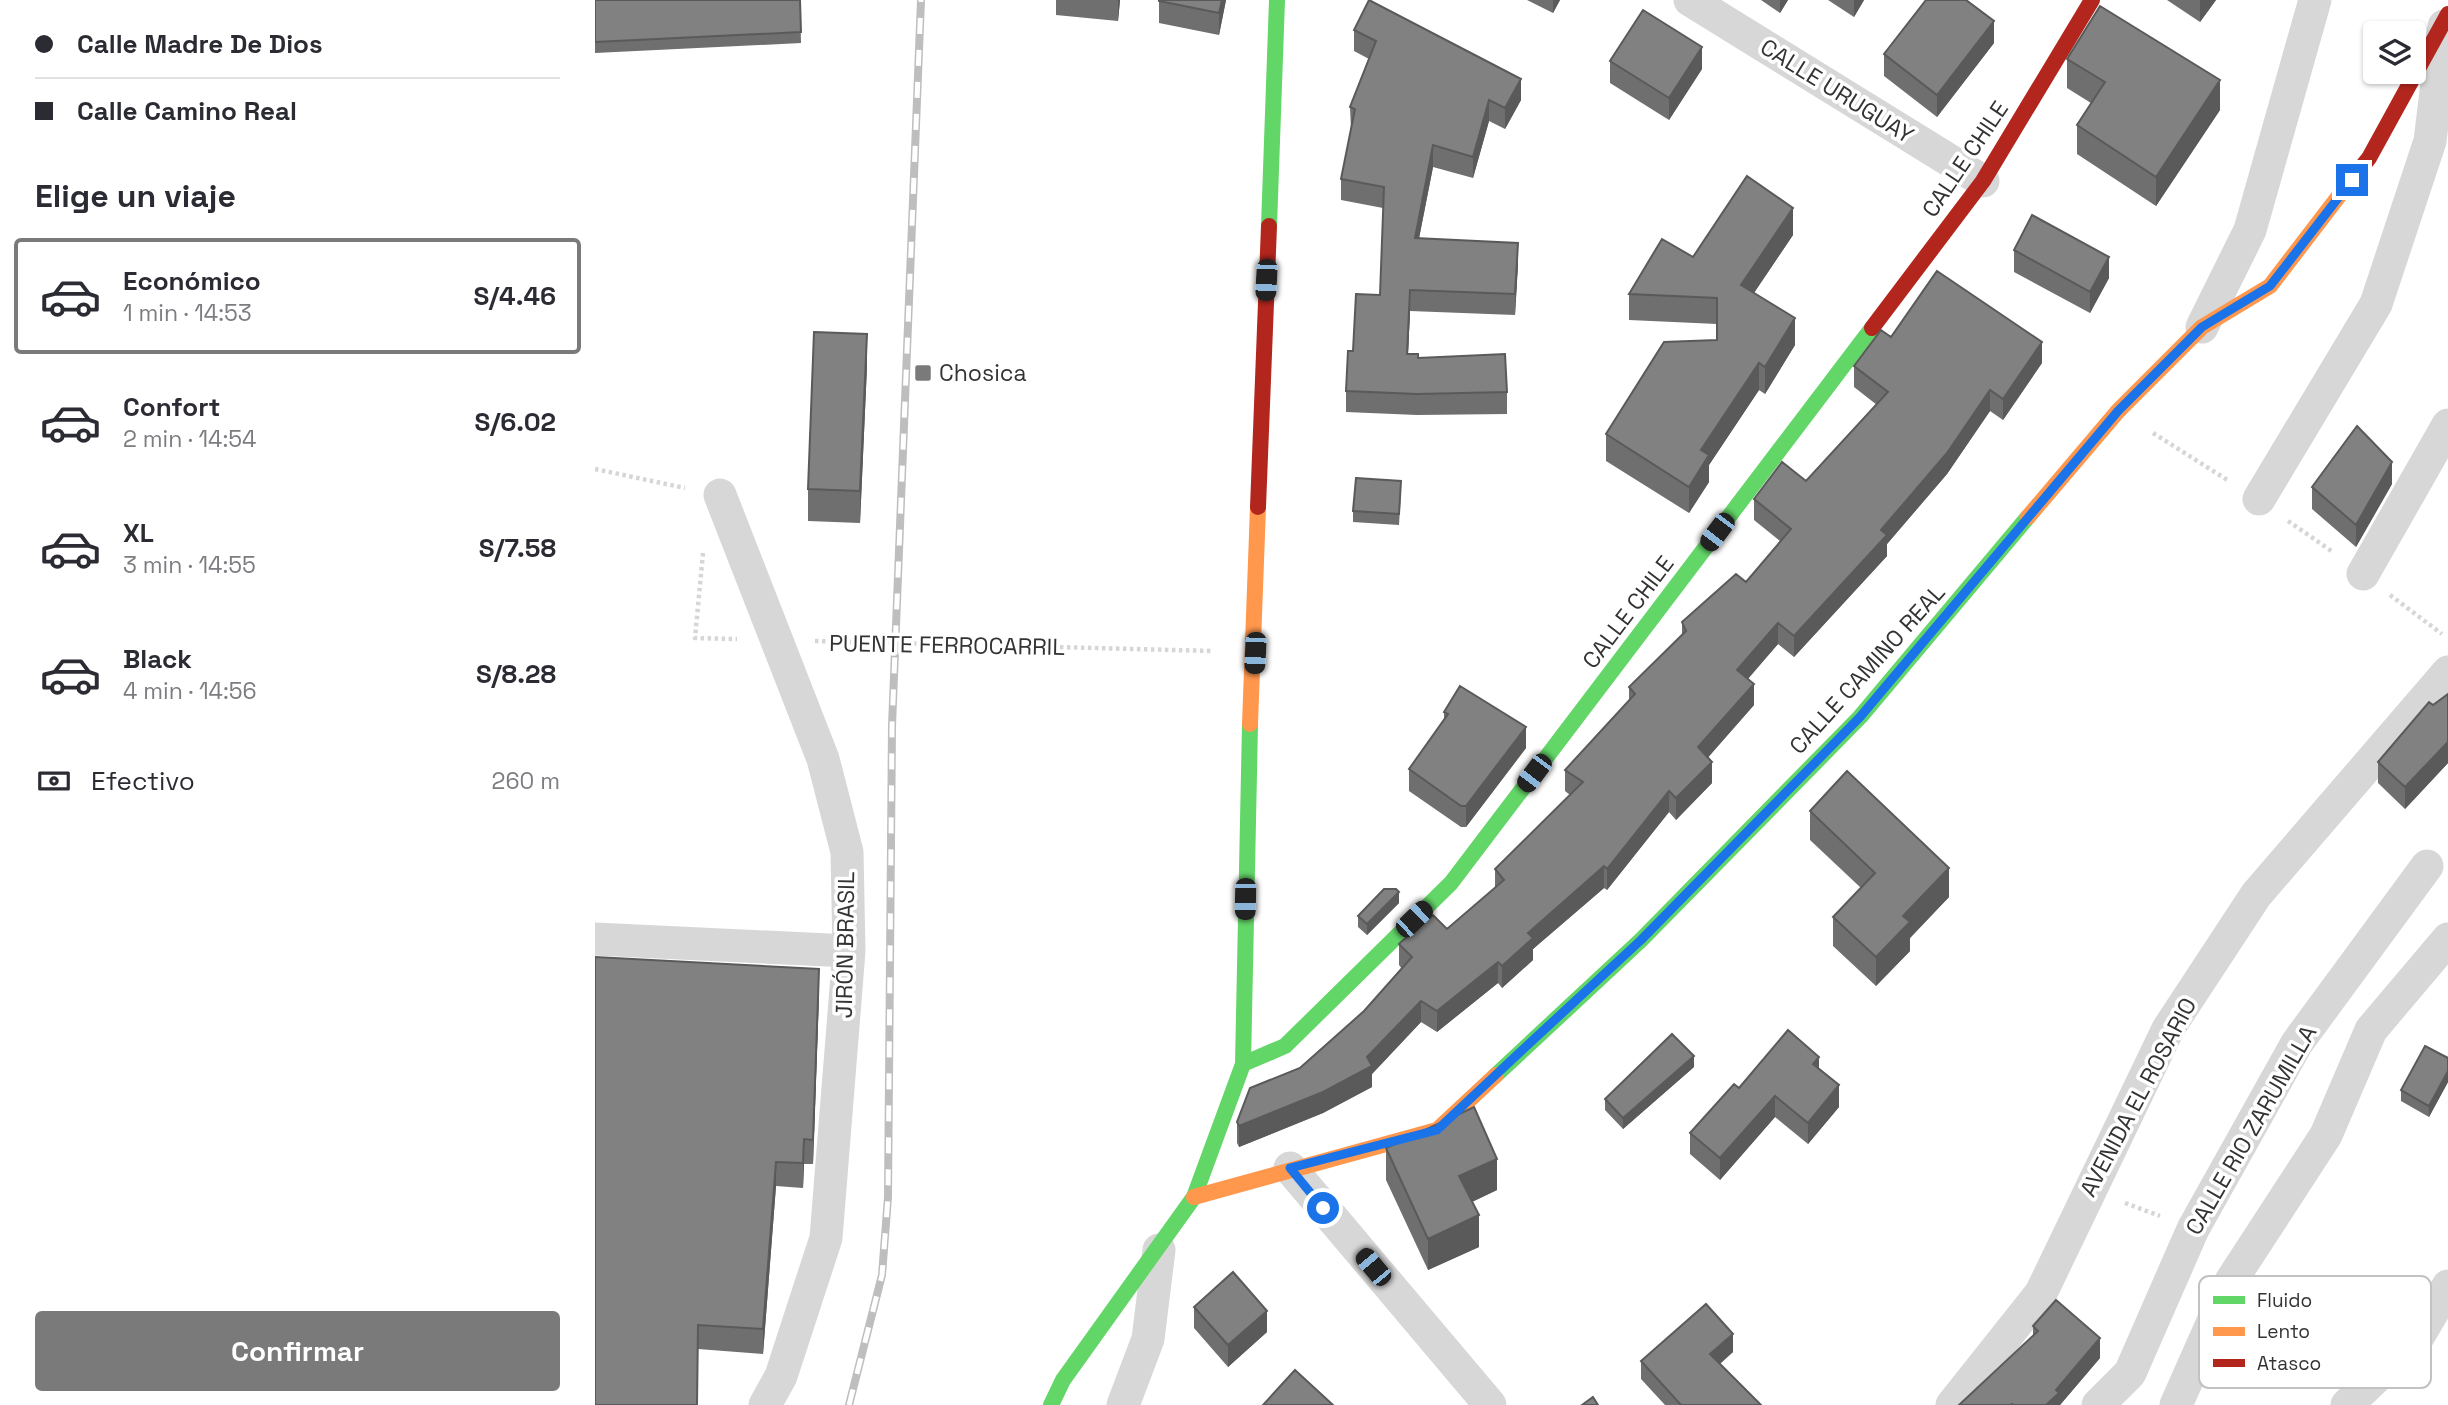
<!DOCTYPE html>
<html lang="es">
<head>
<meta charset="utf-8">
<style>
	:root { --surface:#fff; --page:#f2f2f3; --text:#2b2b33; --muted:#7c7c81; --line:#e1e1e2; --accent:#7a7a7a }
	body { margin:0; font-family:"Space Grotesk",sans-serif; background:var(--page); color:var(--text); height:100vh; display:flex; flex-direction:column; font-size:26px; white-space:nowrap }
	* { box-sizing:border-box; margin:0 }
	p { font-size:23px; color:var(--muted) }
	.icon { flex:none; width:38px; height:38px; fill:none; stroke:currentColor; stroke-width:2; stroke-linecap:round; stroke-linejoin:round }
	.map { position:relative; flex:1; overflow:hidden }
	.sheet { display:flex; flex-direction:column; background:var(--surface); width:595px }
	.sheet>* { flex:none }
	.hud { display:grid; align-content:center; height:154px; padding:0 35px; background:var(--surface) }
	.tools { position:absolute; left:1768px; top:21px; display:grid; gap:14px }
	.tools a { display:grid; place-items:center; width:63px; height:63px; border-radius:7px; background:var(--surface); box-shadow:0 2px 5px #0004; font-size:35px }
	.end { position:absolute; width:32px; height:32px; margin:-16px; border:9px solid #1a73e8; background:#fff; box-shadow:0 0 0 4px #fff }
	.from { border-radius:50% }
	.car { position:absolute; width:21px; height:42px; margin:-21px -10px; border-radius:9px; box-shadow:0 0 5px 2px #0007; background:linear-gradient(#222 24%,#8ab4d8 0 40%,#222 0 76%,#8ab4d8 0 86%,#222 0) }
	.hud b { display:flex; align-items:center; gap:24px; height:66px; font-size:26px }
	.hud b+b { border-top:2px solid var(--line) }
	.hud i { width:18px; height:18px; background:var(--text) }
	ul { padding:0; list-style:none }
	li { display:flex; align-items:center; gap:21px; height:116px; margin:0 14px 10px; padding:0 21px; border:4px solid transparent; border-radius:7px }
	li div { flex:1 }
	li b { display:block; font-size:26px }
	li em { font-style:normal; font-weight:600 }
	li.current { border-color:var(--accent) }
	li>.icon { width:63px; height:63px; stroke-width:1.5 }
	h2 { padding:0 35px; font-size:32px; line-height:84px }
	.pay { display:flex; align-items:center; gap:18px; height:77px; padding:0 35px; font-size:26px }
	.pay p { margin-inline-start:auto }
	.primary-button { display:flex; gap:14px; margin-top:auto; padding:14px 35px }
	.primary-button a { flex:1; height:80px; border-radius:7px; background:var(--accent); color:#fff; font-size:28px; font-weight:600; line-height:80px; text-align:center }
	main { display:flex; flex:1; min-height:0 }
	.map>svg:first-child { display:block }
</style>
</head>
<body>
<main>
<section class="sheet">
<div class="hud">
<b><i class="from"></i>Calle Madre De Dios</b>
<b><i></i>Calle Camino Real</b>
</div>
<h2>Elige un viaje</h2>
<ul>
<li class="current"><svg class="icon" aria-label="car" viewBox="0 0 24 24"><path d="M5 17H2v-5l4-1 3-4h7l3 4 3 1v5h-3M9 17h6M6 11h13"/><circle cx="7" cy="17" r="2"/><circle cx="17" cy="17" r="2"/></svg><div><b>Económico</b><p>1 min · 14:53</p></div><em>S/4.46</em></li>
<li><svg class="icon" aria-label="car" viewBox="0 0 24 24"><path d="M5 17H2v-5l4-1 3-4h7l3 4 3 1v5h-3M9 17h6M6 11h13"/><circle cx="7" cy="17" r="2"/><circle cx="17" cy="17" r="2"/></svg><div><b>Confort</b><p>2 min · 14:54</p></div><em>S/6.02</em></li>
<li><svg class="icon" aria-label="car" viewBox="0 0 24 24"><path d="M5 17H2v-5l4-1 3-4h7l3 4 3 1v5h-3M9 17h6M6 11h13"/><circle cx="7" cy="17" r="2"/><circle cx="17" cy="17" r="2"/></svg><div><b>XL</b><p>3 min · 14:55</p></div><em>S/7.58</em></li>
<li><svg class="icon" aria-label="car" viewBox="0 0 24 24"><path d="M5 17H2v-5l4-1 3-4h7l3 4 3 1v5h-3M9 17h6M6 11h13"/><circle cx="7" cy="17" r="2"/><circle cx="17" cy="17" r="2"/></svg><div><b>Black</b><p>4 min · 14:56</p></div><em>S/8.28</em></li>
</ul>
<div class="pay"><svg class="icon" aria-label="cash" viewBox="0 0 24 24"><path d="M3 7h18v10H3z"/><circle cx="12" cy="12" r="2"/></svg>Efectivo<p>260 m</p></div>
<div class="primary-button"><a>Confirmar</a></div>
</section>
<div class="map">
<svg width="1853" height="1405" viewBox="0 0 1853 1405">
	<rect width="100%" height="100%" fill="#fff"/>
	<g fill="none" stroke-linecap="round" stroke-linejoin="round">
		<!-- path -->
		<path stroke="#d6d6d6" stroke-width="4.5" stroke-dasharray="3.5 3.5" stroke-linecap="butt" d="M 1558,433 L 1634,481
			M 0,469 L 90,488
			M 1693,521 L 1738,552
			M 108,553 L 100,638 L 142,639
			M 1795,595 L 1847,634
			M 220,641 L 618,651
			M 1530,1203 L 1565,1216
			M 1671,1292 L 1783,1325"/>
		<!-- street -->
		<path stroke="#d7d7d7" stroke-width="33" d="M 1095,0 L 1388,181
			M 1607,327 L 1655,230 L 1720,0
			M 125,495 L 228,759 L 252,852 L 254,951 L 231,1238 L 186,1376 L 170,1405
			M 1664,499 L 1781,304 L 1835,141 L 1849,26
			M 1768,574 L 1853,425
			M 0,939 L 254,951
			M 695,1168 L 895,1405
			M 528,1405 L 553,1339 L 564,1250
			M 1357,1405 L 1446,1293 L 1573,1029 L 1661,895 L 1853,672
			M 1503,1405 L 1535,1373 L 1598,1229 L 1702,1043 L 1832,866
			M 1581,1405 L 1636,1281 L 1731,1135 L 1776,1030 L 1853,939
			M 1752,1405 L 1823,1337 L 1853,1286"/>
		<!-- fast -->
		<path stroke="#63d668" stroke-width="16" d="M 674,226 L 682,0
			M 648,1064 L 690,1046 L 856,883 L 1277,328
			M 901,1075 L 1046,940 L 1265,717 L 1433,517
			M 456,1405 L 468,1380 L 599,1197 L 648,1064 L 655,724"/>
		<!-- slow -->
		<path stroke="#ff974d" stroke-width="16" d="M 1433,517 L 1523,411 L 1607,327 L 1675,286 L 1750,188
			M 655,724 L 663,507
			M 599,1197 L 842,1130 L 901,1075"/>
		<!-- jam -->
		<path stroke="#b3261e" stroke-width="16" d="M 1750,188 L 1774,158 L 1853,14
			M 1277,328 L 1388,181 L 1497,0
			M 663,507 L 674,226"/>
		<defs>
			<path id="rail" d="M 254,1405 L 287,1275 L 293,1197 L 297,726 L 326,0"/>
		</defs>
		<!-- rail casing -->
		<use href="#rail" stroke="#bebebe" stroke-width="8"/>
		<!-- rail -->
		<use href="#rail" stroke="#fff" stroke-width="5" stroke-dasharray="16" stroke-linecap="butt"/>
	</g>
	<!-- wall -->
	<path fill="#6f6f6f" d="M 0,0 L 205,0 L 206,43 L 0,53 Z
		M 461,0 L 525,0 L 523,21 L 461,15 Z
		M 564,0 L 631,0 L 624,35 L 564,23 Z
		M 932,0 L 965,0 L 958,13 Z
		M 1166,0 L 1193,0 L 1185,13 Z
		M 1233,0 L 1269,0 L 1259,17 Z
		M 1572,0 L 1621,0 L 1605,22 Z
		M 759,30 L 926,100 L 910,129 L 894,121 L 878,178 L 838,167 L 824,238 L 923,264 L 920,315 L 815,311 L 813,354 L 912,392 L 912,414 L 822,415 L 751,412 L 751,391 L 758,351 L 785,295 L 788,208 L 746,200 L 746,179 L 756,129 L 755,107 L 774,59 L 759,51 Z
		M 1399,43 L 1342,117 L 1289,76 L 1289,54 Z
		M 1472,59 L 1625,110 L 1561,206 L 1482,154 L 1482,125 L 1496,103 L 1472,88 Z
		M 1015,61 L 1107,69 L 1074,120 L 1015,83 Z
		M 1198,235 L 1159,293 L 1200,345 L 1170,394 L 1164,390 L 1114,465 L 1114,482 L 1094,513 L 1011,461 L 1011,434 L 1122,340 L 1122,324 L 1034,320 L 1034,294 L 1098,257 Z
		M 1419,250 L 1514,278 L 1495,313 L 1419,272 Z
		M 1296,337 L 1447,363 L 1408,420 L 1395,411 L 1352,474 L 1292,544 L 1292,556 L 1199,657 L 1183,644 L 1153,679 L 1159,705 L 1113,757 L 1117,783 L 1081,820 L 1074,812 L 1012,890 L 1009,888 L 938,949 L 938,960 L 907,988 L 903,983 L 842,1032 L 826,1022 L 777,1074 L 777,1087 L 728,1113 L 644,1147 L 642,1143 L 642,1122 L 769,1011 L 807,969 L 804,965 L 804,944 L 852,929 L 900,888 L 900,869 L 975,795 L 970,791 L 970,770 L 1034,700 L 1034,687 L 1087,635 L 1087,622 L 1151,582 L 1185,541 L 1159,520 L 1159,499 L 1211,481 L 1282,405 L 1259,387 L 1259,366 Z
		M 272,366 L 265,523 L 213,521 L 213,489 Z
		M 1797,484 L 1761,547 L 1717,509 L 1717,487 Z
		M 806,492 L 804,525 L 758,522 L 758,511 Z
		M 1853,694 L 1853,763 L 1810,809 L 1783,783 L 1783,762 L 1838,705 Z
		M 849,712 L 931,748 L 871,827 L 866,827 L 814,791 L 814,769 L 849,720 Z
		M 1215,811 L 1354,897 L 1315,938 L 1315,951 L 1281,986 L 1238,946 L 1238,917 L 1266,888 L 1215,840 Z
		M 804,903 L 772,935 L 763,927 L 763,916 Z
		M 224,994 L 218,1164 L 209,1164 L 208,1188 L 181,1186 L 168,1354 L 103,1349 L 0,1405 Z
		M 1853,1058 L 1853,1082 L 1834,1117 L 1806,1101 L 1806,1090 Z
		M 1099,1067 L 1028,1129 L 1010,1110 L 1010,1099 Z
		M 1224,1070 L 1244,1107 L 1213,1144 L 1180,1117 L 1125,1180 L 1095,1154 L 1095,1133 L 1144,1088 Z
		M 791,1148 L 902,1190 L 877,1202 L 884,1247 L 833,1270 L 791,1180 Z
		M 599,1307 L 672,1332 L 633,1367 L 599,1328 Z
		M 1438,1326 L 1505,1358 L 1465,1405 L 1364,1405 L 1438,1336 Z
		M 1138,1352 L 1125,1364 L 1166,1405 L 1070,1405 L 1046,1379 L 1046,1361 Z"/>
	<!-- shaded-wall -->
	<path fill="#5a5a5a" d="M 523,0 L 525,0 L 523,21 Z
		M 627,0 L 631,0 L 624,35 L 624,13 Z
		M 958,0 L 965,0 L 958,13 Z
		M 1185,0 L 1193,0 L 1185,13 Z
		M 1259,0 L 1269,0 L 1259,17 Z
		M 1606,0 L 1621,0 L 1605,22 L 1605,1 Z
		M 1399,21 L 1399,43 L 1342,117 L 1342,95 Z
		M 1107,47 L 1107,69 L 1074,120 L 1074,98 Z
		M 926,79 L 926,100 L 910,129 L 910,108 Z
		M 1625,80 L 1625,110 L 1561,206 L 1561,177 Z
		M 894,100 L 894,121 L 878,178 L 878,157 Z
		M 838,145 L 838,167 L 820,259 L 820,238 Z
		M 1198,208 L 1198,235 L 1146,312 L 1146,285 Z
		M 923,243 L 923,264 L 920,315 L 920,294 Z
		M 1514,257 L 1514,278 L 1495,313 L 1495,292 Z
		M 815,290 L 815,311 L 812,375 L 812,354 Z
		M 1200,318 L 1200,345 L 1170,394 L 1170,367 Z
		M 272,334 L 272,366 L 265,523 L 265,491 Z
		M 1447,342 L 1447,363 L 1408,420 L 1408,399 Z
		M 1164,363 L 1164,390 L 1114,465 L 1114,482 L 1094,513 L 1094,487 L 1106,450 Z
		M 1395,390 L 1395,411 L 1352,474 L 1292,544 L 1292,556 L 1199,657 L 1199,636 L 1286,530 Z
		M 1797,462 L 1797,484 L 1761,547 L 1761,525 Z
		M 1183,623 L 1183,644 L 1142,691 L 1142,670 Z
		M 1159,684 L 1159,705 L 1103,769 L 1103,747 Z
		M 931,727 L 931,748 L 871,827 L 871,806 Z
		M 1853,742 L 1853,763 L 1810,809 L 1810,787 Z
		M 1117,762 L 1117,783 L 1081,820 L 1081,798 Z
		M 1074,791 L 1074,812 L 1012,890 L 1012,869 Z
		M 1009,866 L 1009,888 L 938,949 L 938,960 L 907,988 L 907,966 L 933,933 Z
		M 1354,868 L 1354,897 L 1315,938 L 1315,951 L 1281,986 L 1281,957 L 1308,916 Z
		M 804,892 L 804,903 L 772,935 L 772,924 Z
		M 903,962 L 903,983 L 842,1032 L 842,1011 Z
		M 224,969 L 224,994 L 218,1164 L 218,1140 Z
		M 826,1001 L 826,1022 L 777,1074 L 777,1087 L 728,1113 L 644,1147 L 644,1126 L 772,1057 Z
		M 1099,1056 L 1099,1067 L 1028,1129 L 1028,1118 Z
		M 1224,1057 L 1224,1079 L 1218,1064 Z
		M 1853,1071 L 1853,1082 L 1834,1117 L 1834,1106 Z
		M 1244,1085 L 1244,1107 L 1213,1144 L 1213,1123 Z
		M 1180,1096 L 1180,1117 L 1125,1180 L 1125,1158 Z
		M 209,1139 L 209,1164 L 208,1188 L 208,1163 Z
		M 902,1159 L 902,1190 L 864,1208 L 864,1176 Z
		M 181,1162 L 181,1186 L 168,1354 L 168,1329 Z
		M 884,1215 L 884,1247 L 833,1270 L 833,1239 Z
		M 672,1311 L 672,1332 L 633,1367 L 633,1345 Z
		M 1138,1334 L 1138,1352 L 1115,1372 L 1115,1354 Z
		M 1505,1338 L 1505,1358 L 1465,1405 L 1451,1405 L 1461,1390 Z"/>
	<!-- building -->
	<path fill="#818181" stroke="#5a5a5a" stroke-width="2" d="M 0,0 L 205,0 L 206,32 L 0,42 Z
		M 564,0 L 627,0 L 624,13 L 564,1 Z
		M 774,0 L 926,79 L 910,108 L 894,100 L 878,157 L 838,145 L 820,238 L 923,243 L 920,294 L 815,290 L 812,354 L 823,354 L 823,358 L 910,354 L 912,392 L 822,394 L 751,391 L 753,351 L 758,351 L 761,294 L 785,295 L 789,187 L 746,179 L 760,109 L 755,107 L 781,41 L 759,30 Z
		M 1331,0 L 1371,0 L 1399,21 L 1342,95 L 1289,54 Z
		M 1505,6 L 1625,80 L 1561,177 L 1482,125 L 1510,82 L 1472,59 Z
		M 1048,10 L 1107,47 L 1074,98 L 1015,61 Z
		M 1152,176 L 1198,208 L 1146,285 L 1200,318 L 1170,367 L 1164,363 L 1106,450 L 1114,455 L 1094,487 L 1011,434 L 1069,342 L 1122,340 L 1122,298 L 1034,294 L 1067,239 L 1098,257 Z
		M 1437,215 L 1514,257 L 1495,292 L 1419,250 Z
		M 1342,271 L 1447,342 L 1408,399 L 1395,390 L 1352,453 L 1286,530 L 1292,535 L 1199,636 L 1183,623 L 1142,670 L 1159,684 L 1103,747 L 1117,762 L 1081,798 L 1074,791 L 1012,869 L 1009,866 L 933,933 L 938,938 L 907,966 L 903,962 L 842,1011 L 826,1001 L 772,1057 L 777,1066 L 728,1092 L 644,1126 L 642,1122 L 655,1088 L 705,1068 L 769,1011 L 817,957 L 804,944 L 806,942 L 838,915 L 852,929 L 909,880 L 900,869 L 988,782 L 970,770 L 1040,694 L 1034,687 L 1091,631 L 1087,622 L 1141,574 L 1151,582 L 1196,529 L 1159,499 L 1187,462 L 1211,481 L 1293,392 L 1259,366 L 1286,330 L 1296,337 Z
		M 219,332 L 272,334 L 265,491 L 213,489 Z
		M 1762,426 L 1797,462 L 1761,525 L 1717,487 Z
		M 761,478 L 806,481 L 804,514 L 758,511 Z
		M 865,686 L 931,727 L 871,806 L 866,806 L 814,769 L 853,714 L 849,712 Z
		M 1853,694 L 1853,742 L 1810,787 L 1783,762 L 1834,702 L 1838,705 Z
		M 1252,771 L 1354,868 L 1308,916 L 1315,922 L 1281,957 L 1238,917 L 1280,873 L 1215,811 Z
		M 789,889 L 801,889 L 804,892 L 772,924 L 763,916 Z
		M 0,957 L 224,969 L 218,1140 L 209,1139 L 208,1163 L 181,1162 L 168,1329 L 103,1325 L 102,1405 L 0,1405 Z
		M 1193,1030 L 1224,1057 L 1218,1064 L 1244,1085 L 1213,1123 L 1180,1096 L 1125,1158 L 1095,1133 L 1139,1084 L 1144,1088 Z
		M 1077,1034 L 1099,1056 L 1028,1118 L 1010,1099 Z
		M 1830,1046 L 1853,1058 L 1853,1071 L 1834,1106 L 1806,1090 Z
		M 879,1107 L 902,1159 L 864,1176 L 884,1215 L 833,1239 L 791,1148 Z
		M 638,1272 L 672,1311 L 633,1345 L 599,1307 Z
		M 1461,1300 L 1505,1338 L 1461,1390 L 1464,1393 L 1451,1405 L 1418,1405 L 1417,1404 L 1415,1405 L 1364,1405 L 1443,1331 L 1438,1326 Z
		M 1111,1304 L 1138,1334 L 1115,1354 L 1166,1405 L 1086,1405 L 1046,1361 Z
		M 700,1370 L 738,1405 L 668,1405 Z
		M 998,1397 L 1003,1405 L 987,1405 Z"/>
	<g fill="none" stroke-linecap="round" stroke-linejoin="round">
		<!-- route -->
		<path stroke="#1a73e8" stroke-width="9" d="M 728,1208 L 695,1168 L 842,1130 L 923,1054 L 1046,940 L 1265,717 L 1523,411 L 1607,327 L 1675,286 L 1757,180"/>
	</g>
	<!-- markers -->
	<rect fill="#7a7a7a" stroke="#fff" stroke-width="2.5" x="319" y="364" width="18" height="18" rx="3.5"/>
	<g text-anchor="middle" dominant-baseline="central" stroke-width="7" stroke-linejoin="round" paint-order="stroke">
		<!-- street labels -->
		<g font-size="23" fill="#333" stroke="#fff">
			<text transform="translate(1242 91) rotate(32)">CALLE URUGUAY</text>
			<text transform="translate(1370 159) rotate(-56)">CALLE CHILE</text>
			<text transform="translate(1033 612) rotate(-53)">CALLE CHILE</text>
			<text transform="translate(352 645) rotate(1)">PUENTE FERROCARRIL</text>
			<text transform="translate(1272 669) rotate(-48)">CALLE CAMINO REAL</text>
			<text transform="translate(250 945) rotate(-89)">JIRÓN BRASIL</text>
			<text transform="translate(1543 1097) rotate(-62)">AVENIDA EL ROSARIO</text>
			<text transform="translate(1656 1130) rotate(-60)">CALLE RIO ZARUMILLA</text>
		</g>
		<!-- poi labels -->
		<g font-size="23" fill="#333" stroke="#fff" text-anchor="start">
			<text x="344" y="373">Chosica</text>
		</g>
	</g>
	<!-- legend -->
	<rect x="1604" y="1276" width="232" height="112" rx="10" fill="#fff" stroke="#c2c2c2" stroke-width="2"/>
	<rect x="1618" y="1296" width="32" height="8" fill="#63d668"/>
	<rect x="1618" y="1327" width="32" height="9" fill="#ff974d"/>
	<rect x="1618" y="1359" width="32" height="8" fill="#b3261e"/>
	<g font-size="19" fill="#333">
		<text x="1662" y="1307">Fluido</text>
		<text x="1662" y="1338">Lento</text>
		<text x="1662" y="1370">Atasco</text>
	</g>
</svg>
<div class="tools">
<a><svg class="icon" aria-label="layers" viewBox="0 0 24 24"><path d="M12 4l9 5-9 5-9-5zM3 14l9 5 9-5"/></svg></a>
</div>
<i class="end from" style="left:728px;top:1208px"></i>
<i class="end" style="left:1757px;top:180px"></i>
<i class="car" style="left:671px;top:280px;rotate:183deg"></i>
<i class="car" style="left:1122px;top:532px;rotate:217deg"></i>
<i class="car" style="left:660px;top:653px;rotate:183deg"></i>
<i class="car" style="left:939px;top:773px;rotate:217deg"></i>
<i class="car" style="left:650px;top:899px;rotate:181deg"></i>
<i class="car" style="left:819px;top:919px;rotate:46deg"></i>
<i class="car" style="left:778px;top:1267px;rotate:320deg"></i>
</div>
</main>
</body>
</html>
